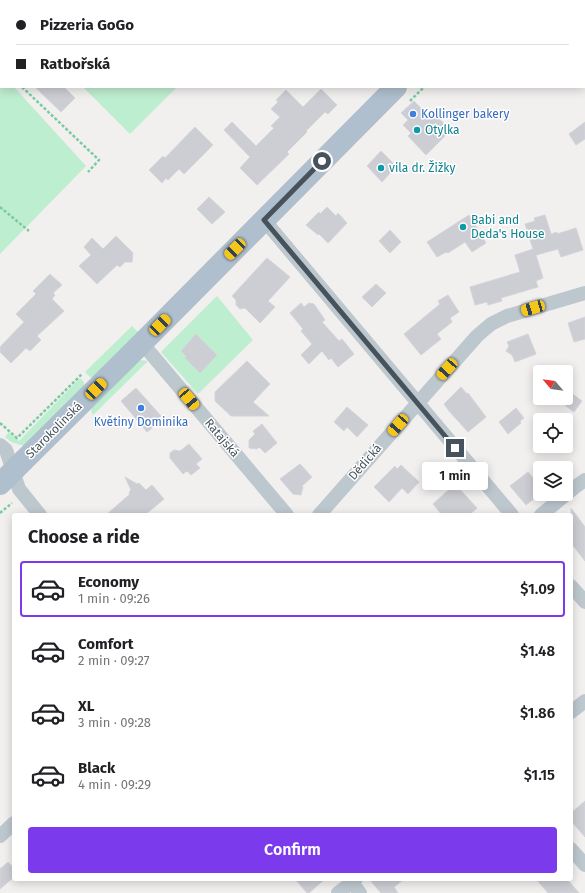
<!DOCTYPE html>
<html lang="en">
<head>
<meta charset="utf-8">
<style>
	:root { --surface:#fff; --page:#f6f6f6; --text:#202124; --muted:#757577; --line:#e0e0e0; --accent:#7c3aed }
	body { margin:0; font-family:"Fira Sans",sans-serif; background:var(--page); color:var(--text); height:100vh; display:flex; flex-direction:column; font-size:15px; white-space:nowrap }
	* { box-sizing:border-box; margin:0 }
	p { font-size:13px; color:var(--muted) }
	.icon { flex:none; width:22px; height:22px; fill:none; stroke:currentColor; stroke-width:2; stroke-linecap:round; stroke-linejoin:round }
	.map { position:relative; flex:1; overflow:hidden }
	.drawer { position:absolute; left:12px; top:513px; width:561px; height:368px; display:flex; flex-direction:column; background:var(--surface); border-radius:4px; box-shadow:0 2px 10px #0003 }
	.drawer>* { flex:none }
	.top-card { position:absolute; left:0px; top:0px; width:585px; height:88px; box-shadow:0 2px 10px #0003; display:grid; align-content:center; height:88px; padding:0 16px; background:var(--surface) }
	.needle { width:26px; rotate:299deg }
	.buttons { position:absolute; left:533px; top:365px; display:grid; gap:8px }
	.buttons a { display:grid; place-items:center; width:40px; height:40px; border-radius:4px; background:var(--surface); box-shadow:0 2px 10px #0003; font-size:20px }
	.end { position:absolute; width:18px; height:18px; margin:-9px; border:5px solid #47535c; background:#fff; box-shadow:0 0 0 2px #fff }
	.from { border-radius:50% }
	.bubble { position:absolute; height:28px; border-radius:4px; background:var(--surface); box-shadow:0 2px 10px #0003; font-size:13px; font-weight:600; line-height:28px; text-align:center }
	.car { position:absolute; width:12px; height:24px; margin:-12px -6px; border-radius:5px; box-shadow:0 0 3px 1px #0007; background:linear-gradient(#f5c518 24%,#345 0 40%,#f5c518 0 76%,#345 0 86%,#f5c518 0) }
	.top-card b { display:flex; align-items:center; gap:14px; height:38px; font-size:15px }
	.top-card b+b { border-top:1px solid var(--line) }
	.top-card i { width:10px; height:10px; background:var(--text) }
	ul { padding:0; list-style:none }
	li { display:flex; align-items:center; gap:12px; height:56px; margin:0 8px 6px; padding:0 8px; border:2px solid transparent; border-radius:4px }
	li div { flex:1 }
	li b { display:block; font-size:15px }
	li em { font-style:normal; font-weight:600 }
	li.active { border-color:var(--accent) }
	li>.icon { width:36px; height:36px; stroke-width:1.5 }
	h2 { padding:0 16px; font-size:18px; line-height:48px }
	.cta { display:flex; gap:8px; margin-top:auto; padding:8px 16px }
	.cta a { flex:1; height:46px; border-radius:4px; background:var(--accent); color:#fff; font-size:16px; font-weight:600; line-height:46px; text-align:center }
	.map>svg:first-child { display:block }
</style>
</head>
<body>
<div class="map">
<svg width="585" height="893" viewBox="0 0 585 893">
	<rect width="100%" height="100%" fill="#f2efef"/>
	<!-- green -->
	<path fill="#beeed0" d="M 0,0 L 236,0 L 237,1 L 1,1 L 1,5 Z
		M 1,87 L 14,87 L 86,166 L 0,254 L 0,88 Z
		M 83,87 L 177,87 L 130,134 Z
		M 217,296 L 253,340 L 198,394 L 161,352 Z
		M 132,326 L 139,333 L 95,378 L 90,377 L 85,372 Z
		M 139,360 L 148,361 L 93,415 L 91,411 L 92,408 Z
		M 80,378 L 84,382 L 85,388 L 24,446 L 11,442 L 5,437 L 9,432 L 19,441 Z"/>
	<!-- building -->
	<path fill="#ccced4" stroke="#d3d5da" d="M 35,87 L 64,87 L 75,98 L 61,112 Z
		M 321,89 L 337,105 L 328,114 L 325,112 L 306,131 L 307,132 L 287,152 L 289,154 L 257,185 L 240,168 L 250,157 L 224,130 L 232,122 L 256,146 L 274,128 L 271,126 L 280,117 L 271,109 L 278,102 L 276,100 L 286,90 L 303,107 Z
		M 414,101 L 429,117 L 433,113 L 451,130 L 426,155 L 408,136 L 411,133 L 403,125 L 408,120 L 401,113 Z
		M 585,122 L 585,139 L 576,145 L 569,134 Z
		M 195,127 L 213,145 L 184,174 L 179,169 L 168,180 L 166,178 L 162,183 L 149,170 L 163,156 L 165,158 Z
		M 381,151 L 395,165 L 391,170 L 392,171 L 382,182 L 367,166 Z
		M 209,197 L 225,212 L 212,224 L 197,209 Z
		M 327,207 L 336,216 L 338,213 L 347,223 L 328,243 L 319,234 L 318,235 L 306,225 L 319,212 L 320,214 Z
		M 469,215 L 486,243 L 472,252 L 465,242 L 448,253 L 446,252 L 437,257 L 427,242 Z
		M 545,215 L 551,234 L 557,232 L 557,234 L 576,228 L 583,250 L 561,257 L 558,249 L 536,255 L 543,278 L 536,281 L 538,287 L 501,298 L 502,301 L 488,305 L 487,302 L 475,305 L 470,287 L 520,272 L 515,255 L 533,249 L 525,224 L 535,221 L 534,218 Z
		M 390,230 L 401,242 L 390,253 L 379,241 Z
		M 116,236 L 133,253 L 132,262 L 125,262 L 120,267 L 117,265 L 97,284 L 79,266 L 91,255 L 84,247 L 92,238 L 103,249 Z
		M 267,258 L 290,277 L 268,301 L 275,307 L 260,323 L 245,308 L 240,309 L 236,305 L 236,300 L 232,296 Z
		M 50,274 L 62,285 L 53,293 L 55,295 L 52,299 L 64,311 L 37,336 L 41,340 L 30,351 L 26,348 L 11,363 L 0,352 L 0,347 L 24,322 L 16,314 L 36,294 L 33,291 Z
		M 376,284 L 386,293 L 372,307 L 362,297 Z
		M 448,295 L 459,312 L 450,318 L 452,322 L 437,334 L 441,339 L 421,355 L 404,334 L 440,304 L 438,301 Z
		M 301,303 L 304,307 L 309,303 L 314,304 L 325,320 L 322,322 L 339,341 L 342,339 L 354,354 L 338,367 L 331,358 L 329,360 L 322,351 L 309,364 L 301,355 L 312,344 L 301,331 L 303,329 L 290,313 Z
		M 585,317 L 585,339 L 574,342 L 568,323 Z
		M 196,334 L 217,355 L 200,373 L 185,358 L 186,356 L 181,351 Z
		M 528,334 L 536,354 L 515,362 L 512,355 L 506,351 L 509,346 L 507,342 Z
		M 247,361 L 270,384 L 253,402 L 269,416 L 231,416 L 215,401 L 215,392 Z
		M 461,387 L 467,394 L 468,393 L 486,417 L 468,432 L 449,411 L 444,404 Z
		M 136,388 L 161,416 L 154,422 L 156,425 L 147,432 L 121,401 Z
		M 566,389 L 582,401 L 574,412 L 566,406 Z
		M 347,407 L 368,425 L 357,437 L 347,427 L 344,431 L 334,422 Z
		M 516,408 L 524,418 L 520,421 L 521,423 L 508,434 L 499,422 Z
		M 262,424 L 277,443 L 265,453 L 259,447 L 257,449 L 249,448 L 249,440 L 255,434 L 253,431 Z
		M 189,444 L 202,459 L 196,464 L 200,468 L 191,475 L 187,471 L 183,474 L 170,458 L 170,453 L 174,450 L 180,451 Z
		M 300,464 L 312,477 L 302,486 L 303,487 L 301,495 L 293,494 L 280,479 Z
		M 401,465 L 419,482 L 408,494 L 402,488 L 389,502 L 374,487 L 395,466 L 397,469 Z
		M 528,472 L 540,486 L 540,494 L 526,505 L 510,486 Z
		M 125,477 L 137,484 L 139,483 L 146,490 L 152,485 L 164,499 L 145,515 L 106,515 L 130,494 L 129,492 L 131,490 Z
		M 455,484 L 477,508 L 469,515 L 442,515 L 433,504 Z
		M 571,508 L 585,527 L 585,561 L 571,543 Z
		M 585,801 L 585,837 L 571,821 L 571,813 Z
		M 8,862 L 14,869 L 14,877 L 0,889 L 0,869 Z
		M 295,879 L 325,879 L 309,893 L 307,893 Z
		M 369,879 L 404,879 L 394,887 L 398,893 L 381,893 Z
		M 536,879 L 567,879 L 579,893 L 548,893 Z"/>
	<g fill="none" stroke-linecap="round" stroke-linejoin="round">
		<!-- path -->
		<path stroke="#77cca1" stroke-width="2.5" stroke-dasharray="3 2" stroke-linecap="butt" d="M 510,1 L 510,0
			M 0,66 L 1,67
			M 22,87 L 99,160 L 88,172
			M 410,101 L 424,87
			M 0,207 L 29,231
			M 0,423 L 17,438 L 82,374
			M 0,513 L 12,503"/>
		<!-- service -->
		<path stroke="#bdc7ce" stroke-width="7" d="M 584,25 L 585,27"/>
		<!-- minor -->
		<path stroke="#bdc7ce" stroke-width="14" d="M 264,220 L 512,515
			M 142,343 L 287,515
			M 0,445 L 6,450 L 19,489 L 40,515
			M 319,515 L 477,336 L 491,324 L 507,316 L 585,293
			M 541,515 L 575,487 L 585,480
			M 571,586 L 585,602
			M 571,712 L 585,701
			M 0,836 L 14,823
			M 571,849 L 585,865
			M 349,879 L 360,893
			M 338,893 L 356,879"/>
		<!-- primary -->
		<path stroke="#afbfcd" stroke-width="22" d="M 483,1 L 484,0
			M 0,484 L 142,343 L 396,87"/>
	</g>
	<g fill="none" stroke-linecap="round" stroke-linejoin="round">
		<!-- route -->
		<path stroke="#47535c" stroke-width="5" d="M 322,161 L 264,220 L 455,448"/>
	</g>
	<!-- markers -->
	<g fill="#3f7fe0" stroke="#fff" stroke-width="1.5">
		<circle cx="413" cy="114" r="4"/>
		<circle cx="141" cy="408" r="4"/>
	</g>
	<g fill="#0f9aa8" stroke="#fff" stroke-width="1.5">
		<circle cx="417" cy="130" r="4"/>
		<circle cx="381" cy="168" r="4"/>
		<circle cx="463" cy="227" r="4"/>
	</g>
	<g text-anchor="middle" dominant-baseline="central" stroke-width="3" stroke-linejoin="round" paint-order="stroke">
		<!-- shop labels -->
		<g font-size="12" fill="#366cbe" stroke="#fff" text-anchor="start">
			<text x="421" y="114">Kollinger bakery</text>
			<text x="141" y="422" text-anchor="middle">Květiny Dominika</text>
		</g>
		<!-- culture labels -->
		<g font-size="12" fill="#0d838f" stroke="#fff" text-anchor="start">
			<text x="425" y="130">Otylka</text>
			<text x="389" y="168">vila dr. Žižky</text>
			<text x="471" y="220">Babi and<tspan x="471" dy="14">Deda's House</tspan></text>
		</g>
		<!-- street labels -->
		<g font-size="12" fill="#47535c" stroke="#fff">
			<text transform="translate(54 430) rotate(-45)">Starokolínská</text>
			<text transform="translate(222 438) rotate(50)">Ratajská</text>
			<text transform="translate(365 462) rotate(-49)">Dědická</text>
		</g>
	</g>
</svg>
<div class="buttons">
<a><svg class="needle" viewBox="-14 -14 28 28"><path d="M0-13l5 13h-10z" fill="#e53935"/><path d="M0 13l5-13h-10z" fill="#757577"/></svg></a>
<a><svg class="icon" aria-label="locate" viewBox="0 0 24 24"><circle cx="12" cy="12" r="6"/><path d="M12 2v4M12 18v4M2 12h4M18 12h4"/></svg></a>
<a><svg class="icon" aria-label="layers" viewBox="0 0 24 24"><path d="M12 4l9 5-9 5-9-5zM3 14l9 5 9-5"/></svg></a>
</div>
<i class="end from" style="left:322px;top:161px"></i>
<i class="end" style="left:455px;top:448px"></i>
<div class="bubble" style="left:422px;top:462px;width:66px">1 min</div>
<i class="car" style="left:235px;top:249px;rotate:225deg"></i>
<i class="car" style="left:533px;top:308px;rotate:254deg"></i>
<i class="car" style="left:160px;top:325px;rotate:45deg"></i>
<i class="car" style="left:447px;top:369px;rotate:222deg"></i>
<i class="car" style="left:96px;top:389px;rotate:45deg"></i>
<i class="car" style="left:189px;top:399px;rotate:140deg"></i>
<i class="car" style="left:398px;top:425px;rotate:221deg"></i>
<div class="top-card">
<b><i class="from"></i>Pizzeria GoGo</b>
<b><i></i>Ratbořská</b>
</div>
<section class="drawer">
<h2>Choose a ride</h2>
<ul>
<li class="active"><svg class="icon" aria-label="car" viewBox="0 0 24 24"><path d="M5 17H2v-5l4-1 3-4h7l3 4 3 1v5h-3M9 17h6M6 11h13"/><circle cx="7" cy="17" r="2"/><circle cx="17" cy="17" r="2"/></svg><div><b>Economy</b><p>1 min · 09:26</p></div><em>$1.09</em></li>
<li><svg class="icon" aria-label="car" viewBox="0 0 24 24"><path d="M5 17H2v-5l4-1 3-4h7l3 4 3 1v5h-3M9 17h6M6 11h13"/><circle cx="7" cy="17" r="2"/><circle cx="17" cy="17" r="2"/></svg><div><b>Comfort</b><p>2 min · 09:27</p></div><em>$1.48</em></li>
<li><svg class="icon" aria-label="car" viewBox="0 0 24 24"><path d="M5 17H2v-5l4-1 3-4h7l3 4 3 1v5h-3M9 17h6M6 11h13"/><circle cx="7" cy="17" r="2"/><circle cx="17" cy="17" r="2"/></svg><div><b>XL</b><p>3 min · 09:28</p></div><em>$1.86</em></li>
<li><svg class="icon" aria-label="car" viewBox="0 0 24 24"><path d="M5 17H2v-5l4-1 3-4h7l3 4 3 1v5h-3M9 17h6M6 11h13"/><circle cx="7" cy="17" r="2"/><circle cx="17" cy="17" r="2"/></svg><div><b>Black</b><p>4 min · 09:29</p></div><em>$1.15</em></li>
</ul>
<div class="cta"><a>Confirm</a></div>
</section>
</div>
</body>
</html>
